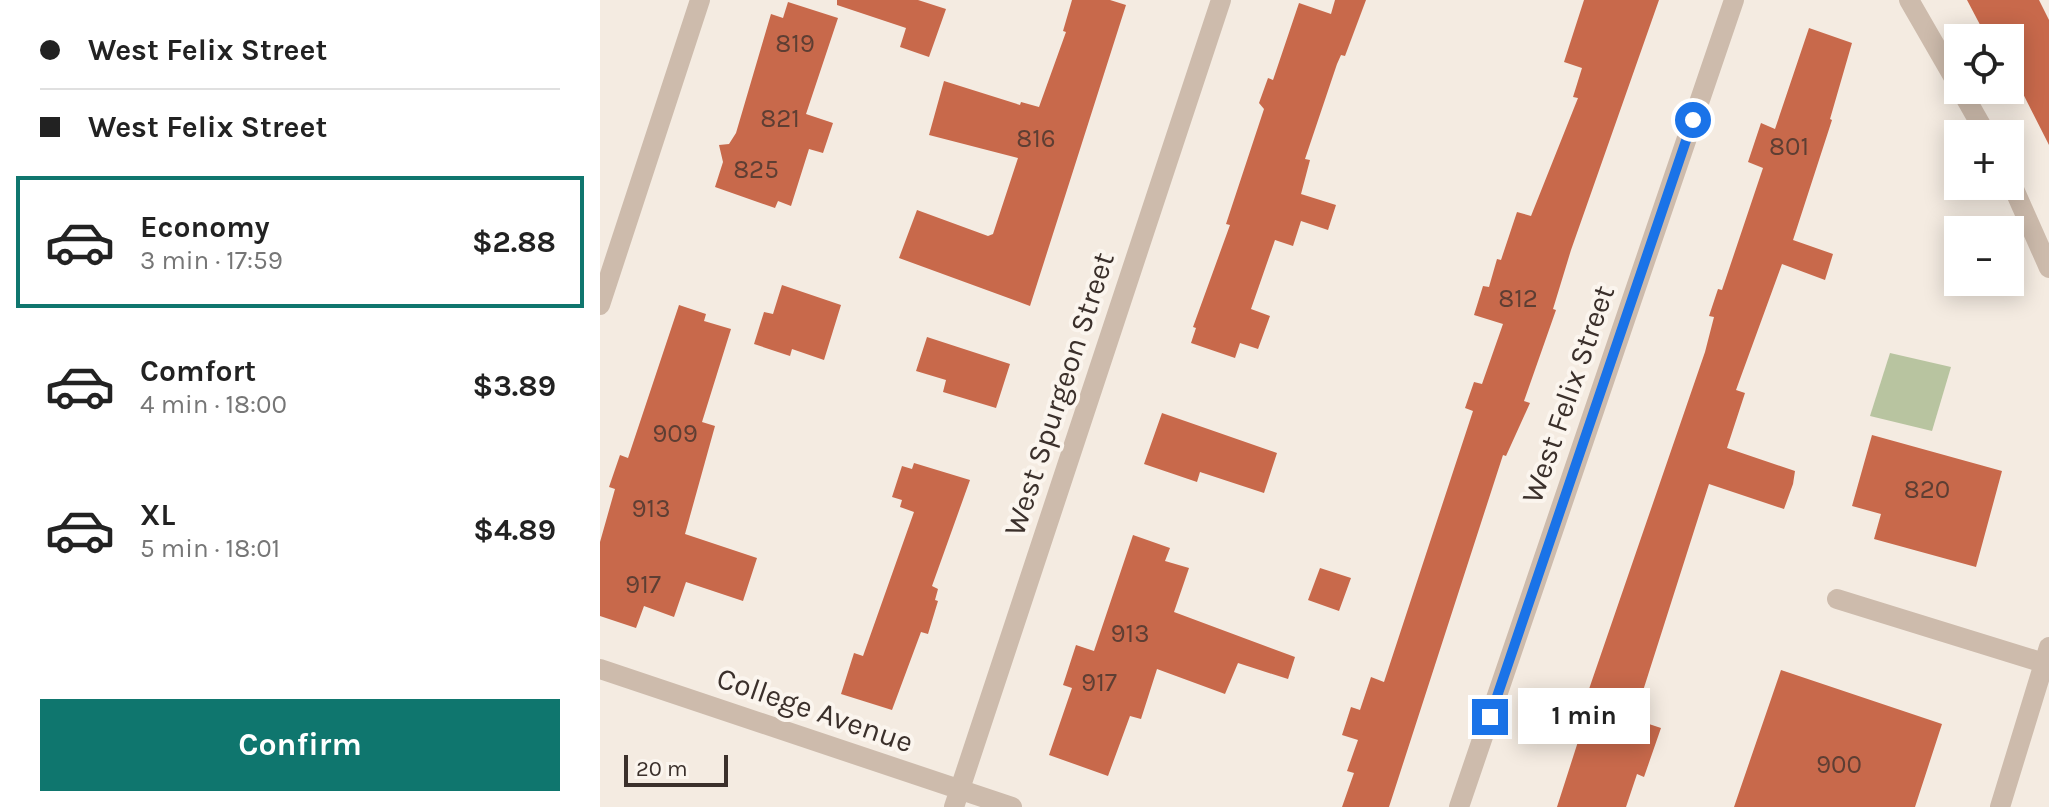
<!DOCTYPE html>
<html lang="en">
<head>
<meta charset="utf-8">
<style>
	:root { --surface:#fff; --page:#f6f6f6; --text:#222; --muted:#767676; --line:#e0e0e0; --accent:#0f766e }
	body { margin:0; font-family:Karla,sans-serif; background:var(--page); color:var(--text); height:100vh; display:flex; flex-direction:column; font-size:30px; white-space:nowrap }
	* { box-sizing:border-box; margin:0 }
	p { font-size:26px; color:var(--muted) }
	.icon { flex:none; width:44px; height:44px; fill:none; stroke:currentColor; stroke-width:2; stroke-linecap:round; stroke-linejoin:round }
	.map { position:relative; flex:1; overflow:hidden }
	.panel { display:flex; flex-direction:column; background:var(--surface); width:600px }
	.panel>* { flex:none }
	.hud { display:grid; align-content:center; height:176px; padding:0 40px; background:var(--surface) }
	.controls { position:absolute; left:1344px; top:24px; display:grid; gap:16px }
	.controls a { display:grid; place-items:center; width:80px; height:80px; border-radius:0px; background:var(--surface); box-shadow:0 4px 20px #0003; font-size:40px }
	.scale { position:absolute; left:24px; bottom:20px; width:104px; box-sizing:border-box; padding-left:8px; border:4px solid #3b302b; border-top:0; font-size:22px; line-height:28px; white-space:nowrap; color:#3b302b; -webkit-text-stroke:6px #fbf5ee; paint-order:stroke }
	.end { position:absolute; width:36px; height:36px; margin:-18px; border:10px solid #1a73e8; background:#fff; box-shadow:0 0 0 4px #fff }
	.from { border-radius:50% }
	.bubble { position:absolute; height:56px; border-radius:0px; background:var(--surface); box-shadow:0 4px 20px #0003; font-size:26px; font-weight:700; line-height:56px; text-align:center }
	.hud b { display:flex; align-items:center; gap:28px; height:76px; font-size:30px }
	.hud b+b { border-top:2px solid var(--line) }
	.hud i { width:20px; height:20px; background:var(--text) }
	ul { padding:0; list-style:none }
	li { display:flex; align-items:center; gap:24px; height:132px; margin:0 16px 12px; padding:0 24px; border:4px solid transparent; border-radius:0px }
	li div { flex:1 }
	li b { display:block; font-size:30px }
	li em { font-style:normal; font-weight:700 }
	li.active { border-color:var(--accent) }
	li>.icon { width:72px; height:72px; stroke-width:1.5 }
	.primary-button { display:flex; gap:16px; margin-top:auto; padding:16px 40px }
	.primary-button a { flex:1; height:92px; border-radius:0px; background:var(--accent); color:#fff; font-size:32px; font-weight:700; line-height:92px; text-align:center }
	main { display:flex; flex:1; min-height:0 }
	.map>svg:first-child { display:block }
</style>
</head>
<body>
<main>
<section class="panel">
<div class="hud">
<b><i class="from"></i>West Felix Street</b>
<b><i></i>West Felix Street</b>
</div>
<ul>
<li class="active"><svg class="icon" aria-label="car" viewBox="0 0 24 24"><path d="M5 17H2v-5l4-1 3-4h7l3 4 3 1v5h-3M9 17h6M6 11h13"/><circle cx="7" cy="17" r="2"/><circle cx="17" cy="17" r="2"/></svg><div><b>Economy</b><p>3 min · 17:59</p></div><em>$2.88</em></li>
<li><svg class="icon" aria-label="car" viewBox="0 0 24 24"><path d="M5 17H2v-5l4-1 3-4h7l3 4 3 1v5h-3M9 17h6M6 11h13"/><circle cx="7" cy="17" r="2"/><circle cx="17" cy="17" r="2"/></svg><div><b>Comfort</b><p>4 min · 18:00</p></div><em>$3.89</em></li>
<li><svg class="icon" aria-label="car" viewBox="0 0 24 24"><path d="M5 17H2v-5l4-1 3-4h7l3 4 3 1v5h-3M9 17h6M6 11h13"/><circle cx="7" cy="17" r="2"/><circle cx="17" cy="17" r="2"/></svg><div><b>XL</b><p>5 min · 18:01</p></div><em>$4.89</em></li>
</ul>
<div class="primary-button"><a>Confirm</a></div>
</section>
<div class="map">
<svg width="1449" height="807" viewBox="0 0 1449 807">
	<rect width="100%" height="100%" fill="#f4ebe1"/>
	<!-- green -->
	<path fill="#b8c4a0" d="M 1290,353 L 1351,367 L 1332,431 L 1270,416 Z"/>
	<!-- building -->
	<path fill="#c8694b" d="M 237,0 L 318,0 L 346,9 L 329,57 L 300,47 L 306,28 L 237,5 Z
		M 472,0 L 510,0 L 526,5 L 430,306 L 299,258 L 317,210 L 388,236 L 393,234 L 418,158 L 329,135 L 344,81 L 420,105 L 421,102 L 439,107 L 466,32 L 463,31 Z
		M 735,0 L 766,0 L 745,56 L 741,55 L 737,64 L 705,159 L 710,160 L 701,194 L 736,205 L 728,230 L 701,221 L 693,246 L 675,240 L 651,309 L 670,316 L 658,349 L 640,343 L 635,358 L 591,343 L 596,328 L 593,327 L 630,225 L 626,224 L 664,109 L 659,103 L 668,78 L 673,80 L 699,3 L 731,14 Z
		M 984,0 L 1059,0 L 971,250 L 953,309 L 956,310 L 924,401 L 930,403 L 906,456 L 903,455 L 789,807 L 742,807 L 754,773 L 747,771 L 758,740 L 742,735 L 751,707 L 760,710 L 771,677 L 784,682 L 873,411 L 865,408 L 874,382 L 882,384 L 903,324 L 874,315 L 883,286 L 889,287 L 897,259 L 901,260 L 917,212 L 931,216 L 978,98 L 973,97 L 982,68 L 964,62 Z
		M 1367,0 L 1439,0 L 1449,20 L 1449,145 L 1410,68 L 1410,38 L 1387,38 Z
		M 188,2 L 238,18 L 206,114 L 233,123 L 223,153 L 209,149 L 191,206 L 178,201 L 175,208 L 115,187 L 123,162 L 119,145 L 129,144 L 136,133 L 171,14 L 183,18 Z
		M 1209,28 L 1252,43 L 1230,119 L 1232,120 L 1193,240 L 1233,254 L 1225,280 L 1182,264 L 1136,390 L 1145,393 L 1127,448 L 1195,471 L 1193,484 L 1184,509 L 1109,484 L 1034,719 L 1061,728 L 1044,777 L 1037,774 L 1026,807 L 957,807 L 983,726 L 980,725 L 991,693 L 988,692 L 1105,352 L 1114,317 L 1109,316 L 1118,289 L 1122,290 L 1163,168 L 1148,162 L 1161,123 L 1175,129 Z
		M 182,285 L 241,305 L 224,360 L 192,349 L 190,356 L 154,344 L 164,312 L 173,314 Z
		M 79,305 L 106,314 L 104,321 L 131,329 L 102,422 L 115,426 L 85,534 L 157,558 L 143,601 L 86,582 L 74,617 L 44,606 L 36,628 L 0,616 L 0,542 L 15,489 L 9,487 L 20,455 L 28,458 Z
		M 327,337 L 410,364 L 396,408 L 343,392 L 346,380 L 316,371 Z
		M 562,413 L 677,453 L 664,493 L 600,472 L 597,482 L 544,464 Z
		M 1272,435 L 1402,471 L 1376,567 L 1274,539 L 1281,514 L 1252,506 Z
		M 314,463 L 370,480 L 332,586 L 338,589 L 335,600 L 338,601 L 328,634 L 321,632 L 292,710 L 241,694 L 254,653 L 263,656 L 314,512 L 300,507 L 302,500 L 292,497 L 302,466 L 312,469 Z
		M 533,535 L 570,548 L 565,561 L 589,568 L 574,612 L 695,657 L 688,679 L 638,663 L 625,694 L 557,669 L 541,719 L 530,716 L 508,776 L 449,755 L 472,688 L 463,685 L 476,645 L 494,651 Z
		M 720,568 L 751,578 L 739,611 L 708,600 Z
		M 1181,670 L 1342,724 L 1315,807 L 1134,807 Z"/>
	<g fill="none" stroke-linecap="round" stroke-linejoin="round">
		<!-- service -->
		<path stroke="#cdbbac" stroke-width="20" d="M 1237,599 L 1444,663"/>
		<!-- minor -->
		<path stroke="#cdbbac" stroke-width="20" d="M 0,305 L 100,0
			M 0,669 L 412,807
			M 354,807 L 621,0
			M 859,807 L 1134,0"/>
		<!-- tertiary -->
		<path stroke="#cdbbac" stroke-width="20" d="M 1309,0 L 1358,85
			M 1361,90 L 1386,134
			M 1410,180 L 1449,268
			M 1400,807 L 1449,647"/>
	</g>
	<g fill="none" stroke-linecap="round" stroke-linejoin="round">
		<!-- route -->
		<path stroke="#1a73e8" stroke-width="10" d="M 890,717 L 1093,120"/>
	</g>
	<g text-anchor="middle" dominant-baseline="central" stroke-width="8" stroke-linejoin="round" paint-order="stroke">
		<!-- number labels -->
		<g font-size="26" fill="#5e3e33">
			<text x="195" y="43">819</text>
			<text x="180" y="118">821</text>
			<text x="436" y="138">816</text>
			<text x="1189" y="146">801</text>
			<text x="156" y="169">825</text>
			<text x="918" y="298">812</text>
			<text x="75" y="433">909</text>
			<text x="1327" y="489">820</text>
			<text x="51" y="508">913</text>
			<text x="43" y="584">917</text>
			<text x="530" y="633">913</text>
			<text x="499" y="682">917</text>
			<text x="1239" y="764">900</text>
		</g>
		<!-- street labels -->
		<g font-size="30" fill="#3b302b" stroke="#fbf5ee">
			<text transform="translate(459 394) rotate(-72)">West Spurgeon Street</text>
			<text transform="translate(968 394) rotate(-71)">West Felix Street</text>
			<text transform="translate(215 710) rotate(19)">College Avenue</text>
		</g>
	</g>
</svg>
<div class="controls">
<a><svg class="icon" aria-label="locate" viewBox="0 0 24 24"><circle cx="12" cy="12" r="6"/><path d="M12 2v4M12 18v4M2 12h4M18 12h4"/></svg></a>
<a>+</a>
<a>−</a>
</div>
<div class="scale">20 m</div>
<i class="end from" style="left:1093px;top:120px"></i>
<i class="end" style="left:890px;top:717px"></i>
<div class="bubble" style="left:918px;top:688px;width:132px">1 min</div>
</div>
</main>
</body>
</html>
